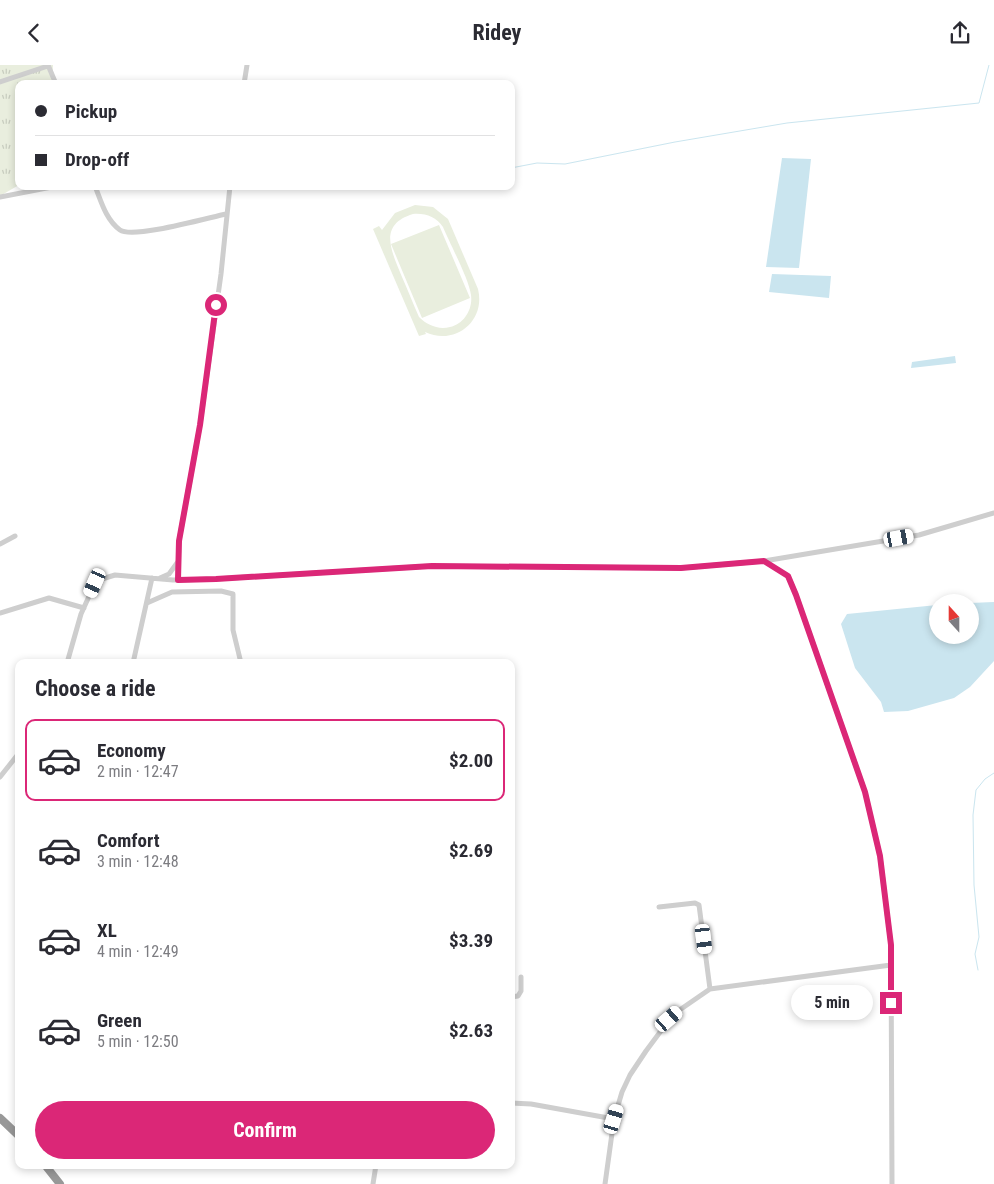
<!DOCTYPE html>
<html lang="en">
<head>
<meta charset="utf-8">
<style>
	:root { --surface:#fff; --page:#f7f7f7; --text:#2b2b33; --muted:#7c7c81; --line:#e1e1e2; --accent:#db2777 }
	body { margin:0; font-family:"Roboto Condensed",sans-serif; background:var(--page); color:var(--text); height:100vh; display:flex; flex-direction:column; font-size:19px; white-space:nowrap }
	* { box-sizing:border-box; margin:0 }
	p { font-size:16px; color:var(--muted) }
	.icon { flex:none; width:28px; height:28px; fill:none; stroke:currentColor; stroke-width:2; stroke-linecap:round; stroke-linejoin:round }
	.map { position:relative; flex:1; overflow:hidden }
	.panel { position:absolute; left:15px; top:594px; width:500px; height:510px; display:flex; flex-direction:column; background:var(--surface); border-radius:10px; box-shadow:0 2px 8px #0003 }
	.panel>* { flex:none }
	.banner { position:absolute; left:15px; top:15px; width:500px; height:110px; border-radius:10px; box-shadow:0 2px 8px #0003; display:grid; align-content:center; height:110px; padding:0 20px; background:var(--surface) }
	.needle { width:32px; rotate:339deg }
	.buttons { position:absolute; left:929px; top:529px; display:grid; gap:10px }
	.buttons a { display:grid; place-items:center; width:50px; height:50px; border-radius:50%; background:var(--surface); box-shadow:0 2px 8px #0003; font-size:25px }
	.end { position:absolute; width:22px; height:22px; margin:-11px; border:6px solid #db2777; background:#fff; box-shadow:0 0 0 2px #fff }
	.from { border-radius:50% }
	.bubble { position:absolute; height:35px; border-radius:18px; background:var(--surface); box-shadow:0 2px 8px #0003; font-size:16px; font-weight:700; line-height:35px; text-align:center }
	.car { position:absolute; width:15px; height:30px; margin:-15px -8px; border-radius:6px; box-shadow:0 0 4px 1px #0007; background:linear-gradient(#fff 24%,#345 0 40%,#fff 0 76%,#345 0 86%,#fff 0) }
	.banner b { display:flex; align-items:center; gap:18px; height:48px; font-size:19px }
	.banner b+b { border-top:1px solid var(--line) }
	.banner i { width:12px; height:12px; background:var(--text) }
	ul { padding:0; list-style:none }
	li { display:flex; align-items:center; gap:15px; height:82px; margin:0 10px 8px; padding:0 10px; border:2px solid transparent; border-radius:10px }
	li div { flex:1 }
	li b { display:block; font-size:19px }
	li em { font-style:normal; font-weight:700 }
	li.current { border-color:var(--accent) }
	li>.icon { width:45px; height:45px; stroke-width:1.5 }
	h2 { padding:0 20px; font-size:22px; line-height:60px }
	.primary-button { display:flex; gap:10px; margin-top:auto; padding:10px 20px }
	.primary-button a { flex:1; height:58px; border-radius:30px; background:var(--accent); color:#fff; font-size:20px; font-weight:700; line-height:58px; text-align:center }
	header { display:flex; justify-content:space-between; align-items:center; height:65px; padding:0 20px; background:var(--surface); font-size:22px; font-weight:700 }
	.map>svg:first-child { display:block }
</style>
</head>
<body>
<header><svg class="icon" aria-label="back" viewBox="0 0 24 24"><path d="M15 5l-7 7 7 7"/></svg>Ridey<svg class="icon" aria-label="share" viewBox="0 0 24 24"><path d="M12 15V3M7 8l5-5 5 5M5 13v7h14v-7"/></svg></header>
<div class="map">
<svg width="994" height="1119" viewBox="0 0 994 1119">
	<defs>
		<pattern id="grass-tufts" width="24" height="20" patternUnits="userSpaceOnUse" patternTransform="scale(1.25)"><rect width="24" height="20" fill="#e9eede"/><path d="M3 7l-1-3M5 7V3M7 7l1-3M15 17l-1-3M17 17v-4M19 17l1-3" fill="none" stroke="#c8cdbf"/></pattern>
	</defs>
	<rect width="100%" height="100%" fill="#fff"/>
	<!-- grass -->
	<path fill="url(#grass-tufts)" d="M 0,0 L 53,0 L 52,19 L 19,19 L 19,120 L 0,131 Z"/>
	<!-- garden -->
	<path fill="#e9eede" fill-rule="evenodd" d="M 415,140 L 433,142 L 448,154 L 478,224 C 486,256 455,281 425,267 L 426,269 L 419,271 L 373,164 L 379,161 L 382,165 L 395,148 ZM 413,149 C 426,148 436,152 443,162 C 450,179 469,214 471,230 C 473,244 464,259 450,262 C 438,265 427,260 419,252 C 413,239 408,225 402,212 C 392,187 377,160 413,149 Z
		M 439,160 L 470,233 L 422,253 L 391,179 Z"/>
	<!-- water -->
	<path fill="#cae5ef" d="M 782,93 L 811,94 L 799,203 L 766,202 Z
		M 772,209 L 831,211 L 829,233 L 769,227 Z
		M 955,291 L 956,298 L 911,303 L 912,297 Z
		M 994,537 L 994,596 L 970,622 L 954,633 L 908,646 L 884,647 L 881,637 L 855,603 L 841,559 L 847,549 L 937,540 L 938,570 L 970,570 L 970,538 Z"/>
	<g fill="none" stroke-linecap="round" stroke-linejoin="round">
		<!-- stream -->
		<path stroke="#cae5ef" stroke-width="1" d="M 511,103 L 537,98 L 565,99 L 675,77 L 787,58 L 979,38 L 989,0
			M 978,905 L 975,889 L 979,872 L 974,820 L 973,750 L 976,725 L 985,714 L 994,708"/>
		<!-- minor -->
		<path stroke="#cecece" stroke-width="5" d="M 48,0 L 56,19
			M 0,17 L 48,1
			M 244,19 L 247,0
			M 95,121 C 101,136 106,155 120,165 C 133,174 207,153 226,149
			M 0,132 L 57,121
			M 0,479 L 15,471
			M 764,496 L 788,511 L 796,530 L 865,727 L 880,791 L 891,880 L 892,1119
			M 160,513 L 169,509 L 177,498
			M 178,515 L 179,476 L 200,360 L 221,209 L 230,121
			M 147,538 L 172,527 L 221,526 L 233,529 L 233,565 L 241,598
			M 0,548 L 49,533 L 84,543
			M 67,598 L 81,549 L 95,518 L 102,514 L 115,510 L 173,515 L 216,514 L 431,501 L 681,503 L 764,496 L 919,470 L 994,448
			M 133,598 L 152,513
			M 0,712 L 19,688
			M 659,842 L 695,838 L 699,840 L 710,924
			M 511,932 L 518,931 L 521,926 L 521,912
			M 511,1038 L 531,1039 L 614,1054
			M 373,1119 L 376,1100
			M 605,1119 L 614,1054 L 622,1027 L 630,1010 L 646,986 L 669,955 L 681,944 L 710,924 L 891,900"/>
		<!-- highway -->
		<path stroke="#989898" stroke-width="8" d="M 0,1053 L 19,1071
			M 45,1100 L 60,1119"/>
	</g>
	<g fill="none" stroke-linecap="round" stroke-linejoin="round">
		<!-- route -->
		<path stroke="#db2777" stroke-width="6" d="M 216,240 L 200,360 L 179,476 L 178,515 L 216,514 L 432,501 L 681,503 L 764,496 L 788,511 L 796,530 L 865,727 L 880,791 L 891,880 L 891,938"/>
	</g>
</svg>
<div class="buttons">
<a><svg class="needle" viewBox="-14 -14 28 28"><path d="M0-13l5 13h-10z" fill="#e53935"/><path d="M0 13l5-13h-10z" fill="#7c7c81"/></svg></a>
</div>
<i class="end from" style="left:216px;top:240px"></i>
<i class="end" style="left:891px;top:938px"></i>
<div class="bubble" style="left:791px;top:920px;width:82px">5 min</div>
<i class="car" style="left:899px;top:473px;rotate:80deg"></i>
<i class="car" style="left:95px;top:518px;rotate:204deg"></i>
<i class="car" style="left:704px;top:874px;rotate:173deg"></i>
<i class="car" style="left:669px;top:954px;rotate:49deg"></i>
<i class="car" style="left:614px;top:1054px;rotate:17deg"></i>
<div class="banner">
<b><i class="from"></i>Pickup</b>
<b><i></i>Drop-off</b>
</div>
<section class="panel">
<h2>Choose a ride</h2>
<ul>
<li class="current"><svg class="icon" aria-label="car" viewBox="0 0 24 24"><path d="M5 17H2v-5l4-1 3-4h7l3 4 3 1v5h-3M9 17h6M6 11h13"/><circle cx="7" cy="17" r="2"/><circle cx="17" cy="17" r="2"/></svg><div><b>Economy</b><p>2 min · 12:47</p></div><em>$2.00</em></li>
<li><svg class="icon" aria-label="car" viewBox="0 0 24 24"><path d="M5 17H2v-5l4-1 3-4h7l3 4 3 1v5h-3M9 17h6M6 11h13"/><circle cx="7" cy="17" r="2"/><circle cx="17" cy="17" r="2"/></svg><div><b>Comfort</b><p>3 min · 12:48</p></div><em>$2.69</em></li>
<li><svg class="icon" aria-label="car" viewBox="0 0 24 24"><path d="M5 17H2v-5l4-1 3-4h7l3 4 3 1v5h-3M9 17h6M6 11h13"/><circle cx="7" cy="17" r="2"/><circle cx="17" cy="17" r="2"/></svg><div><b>XL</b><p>4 min · 12:49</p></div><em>$3.39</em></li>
<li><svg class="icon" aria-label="car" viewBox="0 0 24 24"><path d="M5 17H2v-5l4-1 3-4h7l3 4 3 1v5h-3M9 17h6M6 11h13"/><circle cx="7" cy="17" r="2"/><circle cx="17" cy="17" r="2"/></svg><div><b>Green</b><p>5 min · 12:50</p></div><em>$2.63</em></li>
</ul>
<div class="primary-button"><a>Confirm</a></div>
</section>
</div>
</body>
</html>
